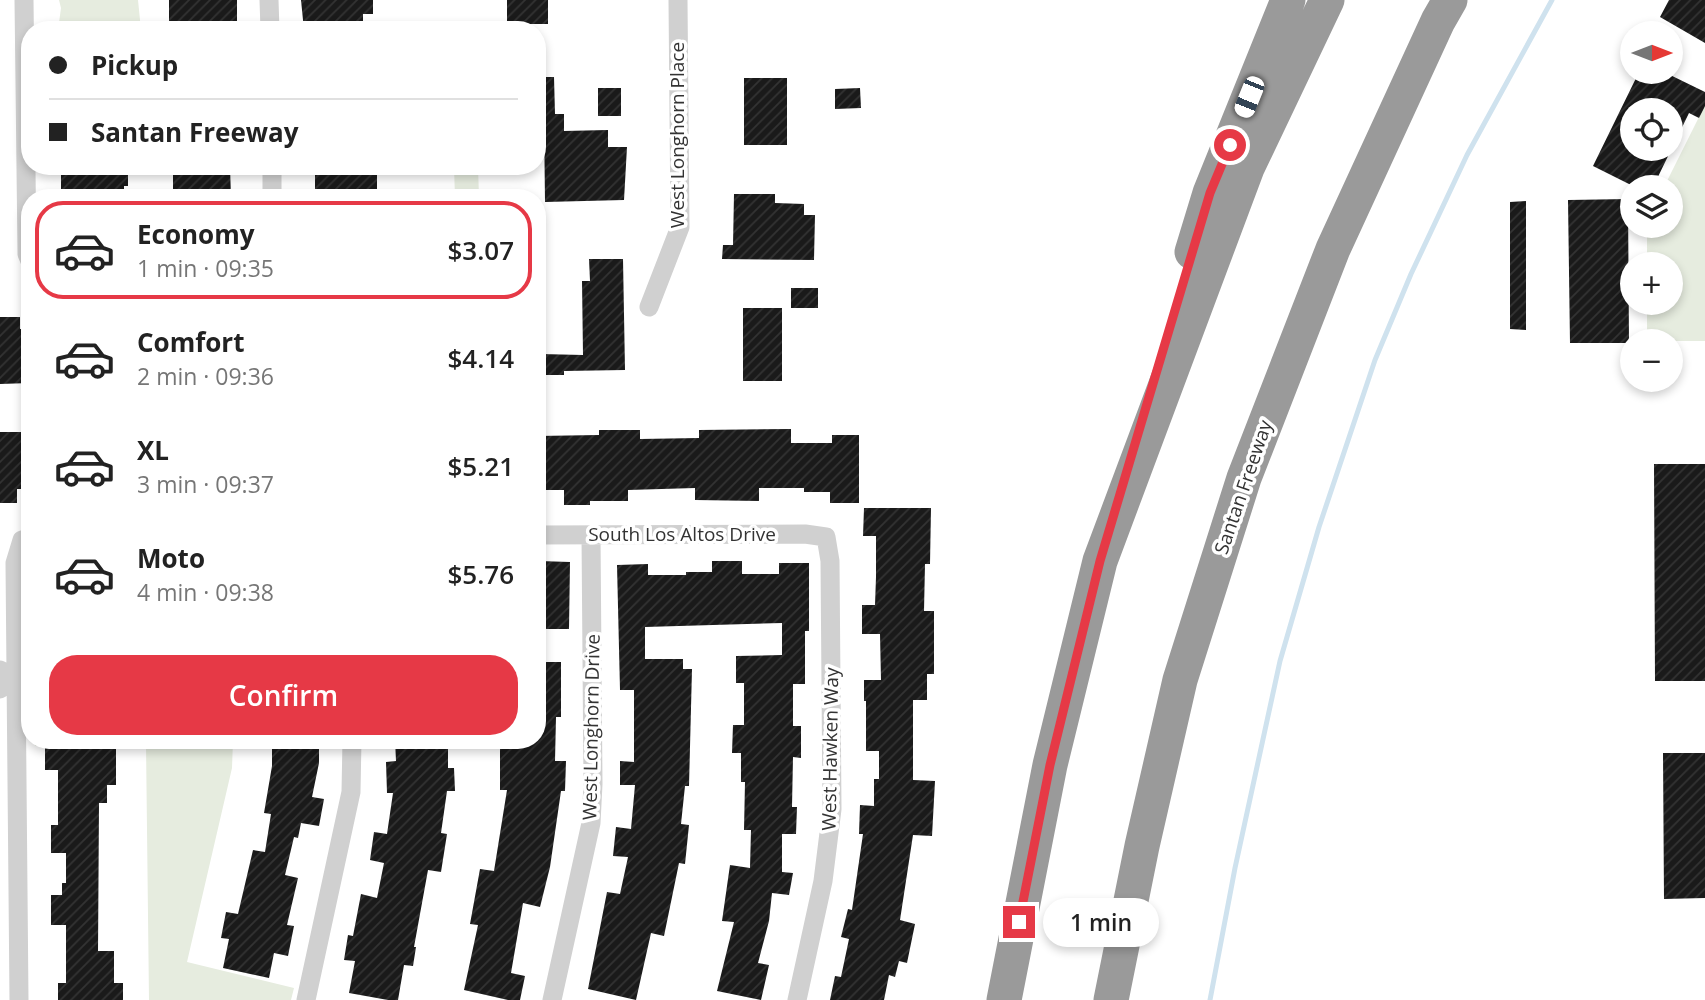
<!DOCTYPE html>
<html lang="en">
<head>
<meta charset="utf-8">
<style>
	:root { --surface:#fff; --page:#f6f6f6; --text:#222; --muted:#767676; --line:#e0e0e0; --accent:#e63946 }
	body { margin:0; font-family:"Open Sans",sans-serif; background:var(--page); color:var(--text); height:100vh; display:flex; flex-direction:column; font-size:26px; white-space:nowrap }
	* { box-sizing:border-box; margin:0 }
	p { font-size:23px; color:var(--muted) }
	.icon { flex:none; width:38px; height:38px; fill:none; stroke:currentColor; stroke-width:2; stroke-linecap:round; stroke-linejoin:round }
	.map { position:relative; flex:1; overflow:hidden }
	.details { position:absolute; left:21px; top:189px; width:525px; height:560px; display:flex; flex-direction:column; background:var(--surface); border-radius:28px; box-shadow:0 4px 10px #0003 }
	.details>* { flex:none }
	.top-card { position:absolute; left:21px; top:21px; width:525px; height:154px; border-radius:28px; box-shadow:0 4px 10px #0003; display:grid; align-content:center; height:154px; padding:0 28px; background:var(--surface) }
	.needle { width:46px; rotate:90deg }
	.controls { position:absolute; left:1620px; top:21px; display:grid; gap:14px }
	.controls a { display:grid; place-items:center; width:63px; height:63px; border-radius:50%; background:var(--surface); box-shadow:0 4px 10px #0003; font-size:35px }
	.end { position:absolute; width:32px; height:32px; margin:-16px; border:9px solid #e63946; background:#fff; box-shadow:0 0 0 4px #fff }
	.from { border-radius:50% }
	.bubble { position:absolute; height:49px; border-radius:24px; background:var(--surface); box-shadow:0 4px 10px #0003; font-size:23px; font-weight:600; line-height:49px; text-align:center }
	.car { position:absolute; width:21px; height:42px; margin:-21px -10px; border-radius:9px; box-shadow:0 0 5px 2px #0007; background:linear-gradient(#fff 24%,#345 0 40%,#fff 0 76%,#345 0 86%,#fff 0) }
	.top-card b { display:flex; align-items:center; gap:24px; height:66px; font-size:26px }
	.top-card b+b { border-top:2px solid var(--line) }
	.top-card i { width:18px; height:18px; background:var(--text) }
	ul { padding:12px 0 0; list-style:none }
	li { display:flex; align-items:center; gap:21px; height:98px; margin:0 14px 10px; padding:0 14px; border:4px solid transparent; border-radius:28px }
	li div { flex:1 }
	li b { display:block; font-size:26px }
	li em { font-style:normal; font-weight:600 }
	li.selected { border-color:var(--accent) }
	li>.icon { width:63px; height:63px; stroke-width:1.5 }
	.button { display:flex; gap:14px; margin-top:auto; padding:14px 28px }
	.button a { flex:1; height:80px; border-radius:28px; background:var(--accent); color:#fff; font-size:28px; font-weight:600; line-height:80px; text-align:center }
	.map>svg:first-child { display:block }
</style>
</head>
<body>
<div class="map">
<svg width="1705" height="1000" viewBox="0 0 1705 1000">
	<defs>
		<pattern id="building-hatch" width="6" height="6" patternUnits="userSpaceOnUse" patternTransform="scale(1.75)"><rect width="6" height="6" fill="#1a1a1a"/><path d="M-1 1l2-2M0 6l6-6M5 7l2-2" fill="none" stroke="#333"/></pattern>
	</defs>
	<rect width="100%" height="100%" fill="#fff"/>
	<!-- park -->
	<path fill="#e6ecdf" d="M 59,0 L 138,0 L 141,30 L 58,30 L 61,8 Z
		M 1705,105 L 1705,341 L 1647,341 L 1647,303 L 1671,303 L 1671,264 L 1647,264 L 1647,226 L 1671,226 L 1671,187 L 1664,187 Z
		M 454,166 L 478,166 L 479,198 L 455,198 Z
		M 35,740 L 233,740 L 232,768 L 187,962 L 294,988 L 291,1000 L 149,1000 L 146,744 L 35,746 Z"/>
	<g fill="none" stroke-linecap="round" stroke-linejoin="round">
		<!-- stream -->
		<path stroke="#cfe2ee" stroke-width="5" d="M 1210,1000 L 1235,868 L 1280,661 L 1319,527 L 1375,360 L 1411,274 L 1467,155 L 1552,0"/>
	</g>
	<!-- building -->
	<path fill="url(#building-hatch)" fill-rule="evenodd" d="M 169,0 L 237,0 L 237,30 L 169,30 Z
		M 301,0 L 373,0 L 373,14 L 363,14 L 363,30 L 304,30 Z
		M 507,0 L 548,0 L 548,24 L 507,24 Z
		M 1669,0 L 1705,0 L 1705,43 L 1660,17 Z
		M 1639,72 L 1664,72 L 1705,92 L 1705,106 L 1699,118 L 1689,113 L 1653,187 L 1635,187 L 1593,166 ZM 1633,110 L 1671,110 L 1671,149 L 1633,149 Z
		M 537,77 L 554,77 L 555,114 L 564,114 L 564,131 L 608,130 L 608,147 L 627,147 L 624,200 L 545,202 L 544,119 L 537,119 Z
		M 744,78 L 787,78 L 787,145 L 744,145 Z
		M 598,88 L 621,88 L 621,116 L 598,116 Z
		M 860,88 L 861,108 L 835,109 L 835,89 Z
		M 61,166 L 128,166 L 128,186 L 124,186 L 124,198 L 61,198 Z
		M 173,166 L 230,166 L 231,198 L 173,198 Z
		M 315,166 L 377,166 L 377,198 L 315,198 Z
		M 734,194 L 775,194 L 775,203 L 804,204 L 804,215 L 815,215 L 814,260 L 722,259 L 723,245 L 733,245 Z
		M 1628,199 L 1629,343 L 1570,343 L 1568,200 Z
		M 1526,201 L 1526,330 L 1510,329 L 1510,202 Z
		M 589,259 L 623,259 L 625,370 L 564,371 L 564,375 L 539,375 L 540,354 L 583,355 L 582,281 L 590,281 Z
		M 791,288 L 818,288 L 818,308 L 791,308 Z
		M 743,308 L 782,308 L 782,381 L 743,381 Z
		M 0,317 L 20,317 L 20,329 L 30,329 L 30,383 L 0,384 Z
		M 791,429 L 791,443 L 832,443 L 832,435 L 859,435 L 859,503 L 830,503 L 830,492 L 804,492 L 804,488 L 759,488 L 759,501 L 695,500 L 695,488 L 628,490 L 628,501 L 590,501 L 590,505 L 564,505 L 564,490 L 537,490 L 537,436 L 599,435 L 599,430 L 640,430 L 640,439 L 699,438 L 699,430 Z
		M 0,432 L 30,432 L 30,489 L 17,489 L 17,503 L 0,503 Z
		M 1654,464 L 1705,464 L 1705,681 L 1655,681 Z
		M 864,508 L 931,508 L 930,564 L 925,564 L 924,611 L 934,611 L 934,674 L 927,674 L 927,700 L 913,700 L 913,780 L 935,781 L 932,836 L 913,835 L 900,920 L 915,924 L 907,963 L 899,961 L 895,977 L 889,975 L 884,1000 L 830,1000 L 835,976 L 841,977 L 849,939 L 841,937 L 848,909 L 852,910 L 863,834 L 859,834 L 860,805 L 874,806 L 874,779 L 879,779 L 879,751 L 866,751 L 866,701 L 864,701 L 864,680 L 881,680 L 880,634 L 862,634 L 862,605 L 875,605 L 876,577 L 876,536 L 863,536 Z
		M 539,561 L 570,562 L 569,629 L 537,629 Z
		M 712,561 L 742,561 L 742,574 L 779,574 L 779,563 L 809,563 L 809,631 L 805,631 L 805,684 L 793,684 L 793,726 L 801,726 L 801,758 L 793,757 L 792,807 L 797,807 L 796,834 L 782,834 L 782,872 L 793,873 L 789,895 L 772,893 L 769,921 L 758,963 L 769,965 L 761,1000 L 717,991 L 734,922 L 722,921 L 730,865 L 750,868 L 751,830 L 744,830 L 745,782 L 741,782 L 741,753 L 732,753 L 733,725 L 744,725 L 744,683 L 736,683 L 736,656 L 782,655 L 782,623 L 645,627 L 645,659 L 683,659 L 683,669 L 692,669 L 689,786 L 685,786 L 681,824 L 689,825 L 685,864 L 679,863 L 664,936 L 651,933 L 636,1000 L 588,989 L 607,892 L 620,894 L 628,857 L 613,856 L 616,827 L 631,829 L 635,785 L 620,785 L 620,761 L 634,762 L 634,690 L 620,690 L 617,565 L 648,564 L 648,575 L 686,575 L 686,572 L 712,572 Z
		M 537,662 L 561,662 L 561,717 L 556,717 L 555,761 L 566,761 L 565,791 L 561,791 L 550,867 L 540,907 L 523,903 L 511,973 L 525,976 L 520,1000 L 508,1000 L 464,990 L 478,925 L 470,924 L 480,869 L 494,871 L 507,790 L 500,790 L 500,740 L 537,740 Z
		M 272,740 L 319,740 L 319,763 L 312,797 L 324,799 L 319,826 L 301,823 L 298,838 L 294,837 L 285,875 L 298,878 L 287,925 L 294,926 L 288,956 L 274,953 L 269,978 L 223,968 L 229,939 L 221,938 L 226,912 L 238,914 L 253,850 L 265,852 L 271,814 L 264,813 L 272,766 Z
		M 395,740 L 448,740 L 448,768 L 454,768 L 455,791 L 447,791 L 441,833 L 447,834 L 441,872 L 428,870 L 414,947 L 416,947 L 413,966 L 404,965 L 398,1000 L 388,1000 L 349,993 L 355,961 L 344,960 L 348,935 L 353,936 L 361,894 L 377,898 L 384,863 L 370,860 L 374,832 L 387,834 L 393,793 L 387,793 L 386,762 L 396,761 Z
		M 45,746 L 116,746 L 116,785 L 107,785 L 107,803 L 99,803 L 98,951 L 114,951 L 114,983 L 123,983 L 123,1000 L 58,1000 L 58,983 L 66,983 L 66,925 L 51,925 L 51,895 L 62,895 L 62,883 L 66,883 L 66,853 L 51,853 L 51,825 L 58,825 L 58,770 L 45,770 Z
		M 1663,753 L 1705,753 L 1705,898 L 1664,899 Z"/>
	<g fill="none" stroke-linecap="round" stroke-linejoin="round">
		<!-- street -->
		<path stroke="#d0d0d0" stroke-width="19" d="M 24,0 L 27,254 L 30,261
			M 269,0 L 270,30
			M 272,166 L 272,198
			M 649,307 L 680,227 L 678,0
			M 537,535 L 805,534 L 826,537 L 830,561 L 832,809 L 823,881 L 797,1000
			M 0,670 L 16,678 L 0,689
			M 19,1000 L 15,563 L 22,540 L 30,538
			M 306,1000 L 351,792 L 352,740
			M 552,1000 L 591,823 L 593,784 L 591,535"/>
		<!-- highway -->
		<path stroke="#9a9a9a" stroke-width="35" d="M 1192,252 L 1210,193 L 1288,0
			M 1004,1000 L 1050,765 L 1100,561 L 1247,168 L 1327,0
			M 1111,1000 L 1142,846 L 1180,680 L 1244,478 L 1333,249 L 1438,21 L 1450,0"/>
	</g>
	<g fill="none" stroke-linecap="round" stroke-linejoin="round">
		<!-- route -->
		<path stroke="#e63946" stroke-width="9" d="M 1019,922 L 1050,765 L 1100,561 L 1210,193 L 1230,145"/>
	</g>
	<g text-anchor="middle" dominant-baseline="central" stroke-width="7" stroke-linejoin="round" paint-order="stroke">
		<!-- street labels -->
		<g font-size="19" fill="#333" stroke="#fff">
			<text transform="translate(677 135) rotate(-90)">West Longhorn Place</text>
			<text transform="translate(1243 487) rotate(-71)">Santan Freeway</text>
			<text x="682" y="534">South Los Altos Drive</text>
			<text transform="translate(591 727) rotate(-89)">West Longhorn Drive</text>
			<text transform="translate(830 749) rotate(-89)">West Hawken Way</text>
		</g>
	</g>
</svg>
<div class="controls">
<a><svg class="needle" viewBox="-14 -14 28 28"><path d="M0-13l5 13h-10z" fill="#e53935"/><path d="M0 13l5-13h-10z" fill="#767676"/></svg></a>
<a><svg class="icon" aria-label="locate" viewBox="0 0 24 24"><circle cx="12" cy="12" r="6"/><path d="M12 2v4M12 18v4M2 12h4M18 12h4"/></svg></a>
<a><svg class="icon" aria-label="layers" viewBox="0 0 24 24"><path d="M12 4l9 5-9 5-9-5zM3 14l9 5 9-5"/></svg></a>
<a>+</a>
<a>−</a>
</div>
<i class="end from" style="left:1230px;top:145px"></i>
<i class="end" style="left:1019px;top:922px"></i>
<div class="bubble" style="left:1043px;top:898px;width:116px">1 min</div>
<i class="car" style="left:1249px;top:97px;rotate:202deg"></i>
<div class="top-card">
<b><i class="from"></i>Pickup</b>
<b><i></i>Santan Freeway</b>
</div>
<section class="details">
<ul>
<li class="selected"><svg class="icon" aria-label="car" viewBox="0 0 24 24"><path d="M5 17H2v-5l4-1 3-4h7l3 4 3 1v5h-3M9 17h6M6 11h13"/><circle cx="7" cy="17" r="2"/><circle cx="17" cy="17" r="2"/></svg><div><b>Economy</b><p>1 min · 09:35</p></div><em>$3.07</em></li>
<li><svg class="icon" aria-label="car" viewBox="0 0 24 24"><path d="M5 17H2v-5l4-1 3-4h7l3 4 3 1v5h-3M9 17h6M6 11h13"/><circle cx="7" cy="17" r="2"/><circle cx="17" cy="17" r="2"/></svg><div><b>Comfort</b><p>2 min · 09:36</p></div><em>$4.14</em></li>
<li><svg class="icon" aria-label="car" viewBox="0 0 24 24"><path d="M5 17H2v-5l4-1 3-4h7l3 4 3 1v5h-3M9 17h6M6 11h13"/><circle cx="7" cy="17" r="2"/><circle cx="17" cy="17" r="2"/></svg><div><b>XL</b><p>3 min · 09:37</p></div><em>$5.21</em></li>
<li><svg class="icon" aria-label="car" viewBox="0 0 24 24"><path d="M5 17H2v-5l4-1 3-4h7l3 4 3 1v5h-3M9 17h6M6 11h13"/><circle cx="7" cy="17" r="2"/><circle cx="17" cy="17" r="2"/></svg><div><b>Moto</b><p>4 min · 09:38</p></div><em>$5.76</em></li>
</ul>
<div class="button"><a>Confirm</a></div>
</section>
</div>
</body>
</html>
